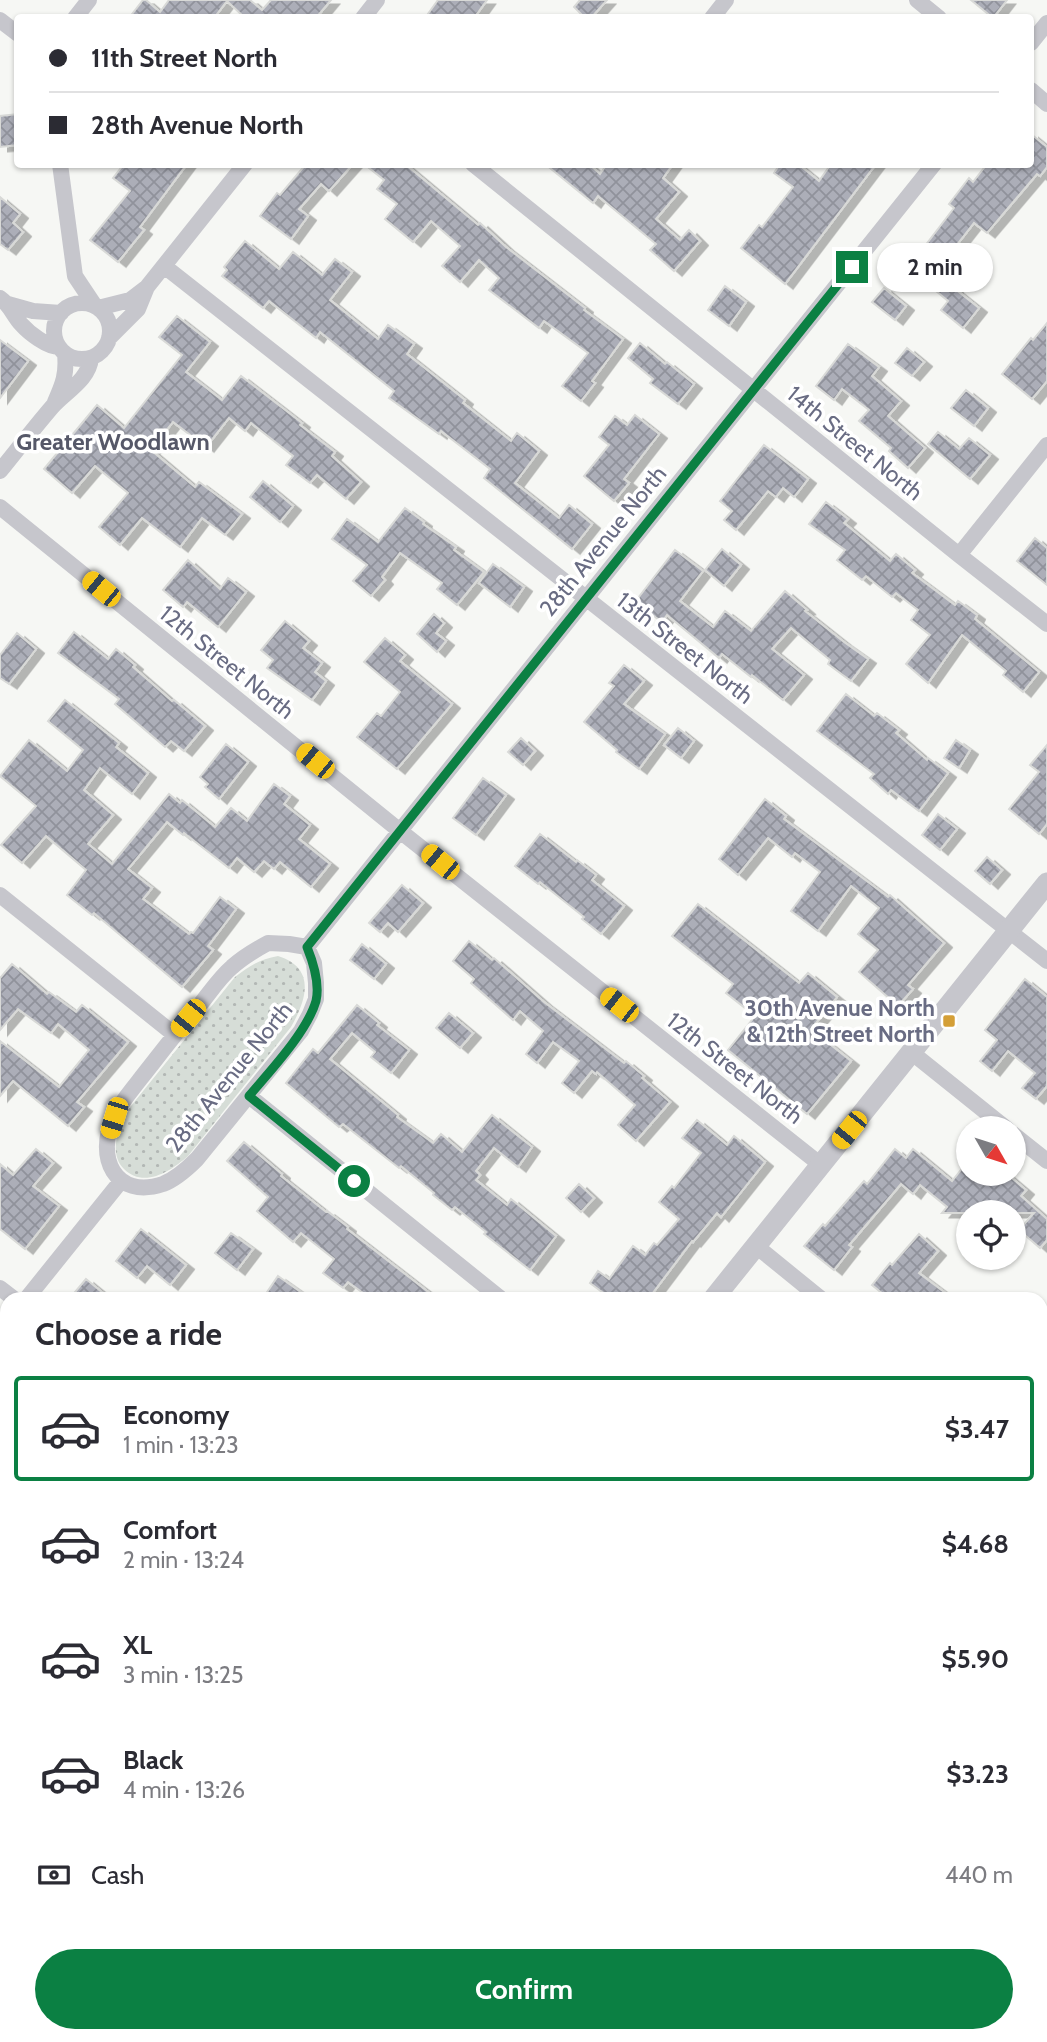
<!DOCTYPE html>
<html lang="en">
<head>
<meta charset="utf-8">
<style>
	:root { --surface:#fff; --page:#f2f2f3; --text:#2b2b33; --muted:#7c7c81; --line:#e1e1e2; --accent:#0b8043 }
	body { margin:0; font-family:Cabin,sans-serif; background:var(--page); color:var(--text); height:100vh; display:flex; flex-direction:column; font-size:26px; white-space:nowrap }
	* { box-sizing:border-box; margin:0 }
	p { font-size:23px; color:var(--muted) }
	.icon { flex:none; width:38px; height:38px; fill:none; stroke:currentColor; stroke-width:2; stroke-linecap:round; stroke-linejoin:round }
	.map { position:relative; flex:1; overflow:hidden }
	.sheet { position:absolute; left:0px; top:1292px; width:1048px; height:751px; display:flex; flex-direction:column; background:var(--surface); border-radius:21px 21px 0 0; box-shadow:0 2px 5px #0004 }
	.sheet>* { flex:none }
	.top-card { position:absolute; left:14px; top:14px; width:1020px; height:154px; border-radius:7px; box-shadow:0 2px 5px #0004; display:grid; align-content:center; height:154px; padding:0 35px; background:var(--surface) }
	.needle { width:46px; rotate:129deg }
	.tools { position:absolute; left:956px; top:1116px; display:grid; gap:14px }
	.tools a { display:grid; place-items:center; width:70px; height:70px; border-radius:50%; background:var(--surface); box-shadow:0 2px 5px #0004; font-size:35px }
	.end { position:absolute; width:32px; height:32px; margin:-16px; border:9px solid #0b8043; background:#fff; box-shadow:0 0 0 4px #fff }
	.from { border-radius:50% }
	.bubble { position:absolute; height:49px; border-radius:24px; background:var(--surface); box-shadow:0 2px 5px #0004; font-size:23px; font-weight:700; line-height:49px; text-align:center }
	.car { position:absolute; width:21px; height:42px; margin:-21px -10px; border-radius:9px; box-shadow:0 0 5px 2px #0007; background:linear-gradient(#f5c518 24%,#345 0 40%,#f5c518 0 76%,#345 0 86%,#f5c518 0) }
	.top-card b { display:flex; align-items:center; gap:24px; height:66px; font-size:26px }
	.top-card b+b { border-top:2px solid var(--line) }
	.top-card i { width:18px; height:18px; background:var(--text) }
	ul { padding:0; list-style:none }
	li { display:flex; align-items:center; gap:21px; height:105px; margin:0 14px 10px; padding:0 21px; border:4px solid transparent; border-radius:7px }
	li div { flex:1 }
	li b { display:block; font-size:26px }
	li em { font-style:normal; font-weight:700 }
	li.current { border-color:var(--accent) }
	li>.icon { width:63px; height:63px; stroke-width:1.5 }
	h2 { padding:0 35px; font-size:32px; line-height:84px }
	.pay { display:flex; align-items:center; gap:18px; height:77px; padding:0 35px; font-size:26px }
	.pay p { margin-inline-start:auto }
	.button { display:flex; gap:14px; margin-top:auto; padding:14px 35px }
	.button a { flex:1; height:80px; border-radius:42px; background:var(--accent); color:#fff; font-size:28px; font-weight:700; line-height:80px; text-align:center }
	.map>svg:first-child { display:block }
</style>
</head>
<body>
<div class="map">
<svg width="1047" height="2042" viewBox="0 0 1047 2042">
	<defs>
		<pattern id="grass-dots" width="8" height="8" patternUnits="userSpaceOnUse" patternTransform="scale(1.75)"><rect width="8" height="8" fill="#d6ddd7"/><path d="M2 2h.1M6 6h.1" fill="none" stroke="#b2b7b4" stroke-width="1.8" stroke-linecap="round"/></pattern>
		<pattern id="building-cross-hatch" width="8" height="8" patternUnits="userSpaceOnUse" patternTransform="scale(1.75)"><rect width="8" height="8" fill="#acaeb8"/><path d="M0 0l8 8M0 8l8-8" fill="none" stroke="#90929b"/></pattern>
		<filter id="shadow"><feDropShadow dx="8" dy="4.5" stdDeviation="0" flood-color="#0004"/></filter>
	</defs>
	<rect width="100%" height="100%" fill="#f6f7f4"/>
	<!-- built -->
	<path fill="#e7e8e8" d="M 0,1461 L 7,1467 L 7,1659 L 0,1653 Z
		M 7,1770 L 7,2035 L 110,2035 L 105,2042 L 0,2042 L 0,1779 Z
		M 138,2035 L 404,2035 L 412,2042 L 132,2042 Z
		M 461,2035 L 668,2035 L 676,2042 L 469,2042 Z"/>
	<!-- grass -->
	<path fill="url(#grass-dots)" d="M 278,956 C 316,968 307,999 291,1027 L 188,1156 C 171,1171 144,1189 124,1169 C 117,1162 115,1153 116,1143 C 117,1132 122,1122 127,1111 L 235,977 C 249,966 260,959 278,956 Z"/>
	<!-- building -->
	<path fill="url(#building-cross-hatch)" stroke="#d8d9d7" stroke-width="2" filter="url(#shadow)" d="M 143,0 L 146,0 L 160,12 L 169,0 L 250,0 L 262,10 L 271,0 L 331,0 L 316,18 L 245,18 L 227,1 L 214,18 L 129,18 Z
		M 438,0 L 487,0 L 474,18 L 425,18 Z
		M 580,0 L 607,0 L 591,18 L 585,18 L 574,7 Z
		M 971,0 L 1007,0 L 993,18 Z
		M 18,114 L 18,145 L 0,147 L 0,116 Z
		M 1031,134 L 1047,147 L 1047,167 L 1040,176 L 1037,174 L 987,233 L 974,223 L 956,246 L 976,261 L 954,288 L 979,308 L 963,328 L 941,310 L 948,301 L 901,262 L 915,246 L 921,251 L 954,208 L 949,204 L 969,178 L 973,182 L 987,164 L 1031,164 Z
		M 124,164 L 187,164 L 140,227 L 144,230 L 118,262 L 90,240 L 130,191 L 113,178 Z
		M 306,164 L 353,164 L 329,191 L 321,184 L 299,209 L 308,216 L 291,239 L 260,216 L 277,193 L 280,195 Z
		M 364,164 L 405,164 L 478,225 L 480,223 L 506,247 L 585,308 L 584,310 L 623,339 L 592,381 L 595,383 L 581,401 L 562,386 L 588,353 L 544,321 L 539,328 L 489,290 L 499,278 L 479,260 L 460,282 L 442,266 L 460,246 L 431,221 L 413,242 L 385,219 L 397,204 L 377,189 L 384,180 Z
		M 545,164 L 589,164 L 600,174 L 607,164 L 673,164 L 663,178 L 679,192 L 656,219 L 680,240 L 689,230 L 700,241 L 674,271 L 650,250 L 656,244 L 598,196 L 593,203 Z
		M 780,164 L 798,164 L 819,181 L 831,164 L 876,164 L 785,284 L 741,248 L 759,225 L 762,227 L 793,187 L 774,173 Z
		M 0,197 L 20,214 L 13,223 L 23,232 L 8,250 L 0,244 Z
		M 245,241 L 279,269 L 293,252 L 322,275 L 335,259 L 352,272 L 330,300 L 378,339 L 388,325 L 414,344 L 407,354 L 465,400 L 463,403 L 511,441 L 517,433 L 539,451 L 515,483 L 559,518 L 569,505 L 592,524 L 572,549 L 484,478 L 490,469 L 441,431 L 439,434 L 389,398 L 394,391 L 320,332 L 316,338 L 269,301 L 263,308 L 222,276 L 227,270 L 224,267 Z
		M 725,286 L 746,302 L 729,326 L 708,310 Z
		M 884,288 L 906,306 L 895,320 L 872,302 Z
		M 177,316 L 210,342 L 186,372 L 222,400 L 241,376 L 280,406 L 302,423 L 300,425 L 335,452 L 332,456 L 361,482 L 346,499 L 317,475 L 310,483 L 286,465 L 293,456 L 251,423 L 245,431 L 229,418 L 206,447 L 173,422 L 151,450 L 195,487 L 199,482 L 242,514 L 225,535 L 202,518 L 180,547 L 142,518 L 120,545 L 99,527 L 128,493 L 95,466 L 72,493 L 44,469 L 97,405 L 124,428 L 182,355 L 159,337 Z
		M 1047,323 L 1047,381 L 1032,399 L 1002,374 L 1031,338 L 1033,340 Z
		M 0,340 L 28,361 L 0,398 Z
		M 640,343 L 665,364 L 667,362 L 694,384 L 678,404 L 650,383 L 653,379 L 628,358 Z
		M 848,344 L 879,367 L 872,376 L 901,401 L 888,416 L 925,448 L 908,468 L 889,451 L 891,448 L 859,421 L 869,410 L 842,389 L 834,400 L 816,386 Z
		M 907,348 L 924,362 L 912,376 L 895,363 Z
		M 966,390 L 988,408 L 974,426 L 951,408 Z
		M 635,415 L 659,434 L 624,479 L 629,483 L 614,501 L 584,476 L 609,445 L 599,437 L 615,416 L 627,425 Z
		M 938,432 L 959,449 L 969,438 L 990,455 L 970,479 L 928,444 Z
		M 764,445 L 808,479 L 794,497 L 783,488 L 776,497 L 768,491 L 736,530 L 724,520 L 732,511 L 720,501 Z
		M 263,481 L 293,506 L 280,522 L 250,497 Z
		M 826,502 L 848,519 L 844,523 L 890,561 L 896,554 L 915,570 L 912,573 L 955,605 L 958,601 L 977,615 L 975,619 L 1039,672 L 1023,692 L 1003,675 L 1006,671 L 962,635 L 928,683 L 906,664 L 930,635 L 911,620 L 918,610 L 896,593 L 892,597 L 866,576 L 862,580 L 837,560 L 845,550 L 809,524 Z
		M 405,508 L 424,522 L 423,524 L 456,547 L 454,550 L 484,572 L 457,605 L 437,589 L 442,583 L 400,553 L 382,577 L 385,580 L 371,596 L 353,581 L 367,565 L 332,539 L 347,519 L 378,542 Z
		M 1035,538 L 1047,548 L 1047,585 L 1017,561 Z
		M 722,549 L 741,565 L 724,586 L 705,570 Z
		M 675,550 L 703,571 L 680,601 L 713,627 L 725,611 L 751,631 L 785,591 L 807,610 L 805,611 L 844,642 L 868,659 L 851,681 L 828,664 L 830,660 L 791,628 L 772,649 L 804,675 L 783,700 L 752,675 L 751,677 L 722,654 L 719,658 L 667,615 L 662,622 L 635,602 Z
		M 188,560 L 220,589 L 228,578 L 246,592 L 218,627 L 187,602 L 183,607 L 163,590 Z
		M 493,564 L 524,587 L 510,607 L 479,583 Z
		M 434,614 L 444,623 L 436,633 L 446,641 L 437,652 L 417,634 Z
		M 285,621 L 309,641 L 303,648 L 322,663 L 315,672 L 326,681 L 312,700 L 267,668 L 273,660 L 261,650 Z
		M 74,632 L 108,659 L 116,649 L 135,665 L 133,667 L 172,701 L 174,700 L 205,726 L 184,751 L 171,741 L 165,747 L 115,704 L 119,699 L 58,653 Z
		M 17,633 L 36,649 L 9,684 L 0,678 L 0,655 Z
		M 385,638 L 405,655 L 400,661 L 452,704 L 397,769 L 357,737 L 377,713 L 381,716 L 400,692 L 364,662 Z
		M 624,665 L 644,681 L 624,704 L 665,734 L 639,769 L 616,752 L 617,750 L 584,722 L 614,686 L 609,683 Z
		M 846,694 L 874,716 L 877,713 L 899,730 L 896,733 L 927,760 L 928,758 L 948,773 L 919,811 L 891,790 L 888,794 L 870,778 L 874,774 L 817,731 Z
		M 65,700 L 119,743 L 116,747 L 148,773 L 132,794 L 100,768 L 84,790 L 113,815 L 88,844 L 112,864 L 169,794 L 180,803 L 182,800 L 215,827 L 231,808 L 247,821 L 274,784 L 290,796 L 284,804 L 310,825 L 299,839 L 330,864 L 311,887 L 280,862 L 274,869 L 264,861 L 254,872 L 237,858 L 229,868 L 184,833 L 183,835 L 167,822 L 128,869 L 152,888 L 143,899 L 189,934 L 191,932 L 193,933 L 220,897 L 236,909 L 208,946 L 213,950 L 182,987 L 94,913 L 92,915 L 67,895 L 86,870 L 46,836 L 22,863 L 1,845 L 36,806 L 0,776 L 29,740 L 67,771 L 83,750 L 48,721 Z
		M 678,728 L 694,741 L 681,758 L 664,745 Z
		M 521,738 L 535,751 L 523,765 L 508,752 Z
		M 956,740 L 970,750 L 959,768 L 944,758 Z
		M 226,744 L 248,762 L 219,799 L 205,787 L 208,784 L 200,777 Z
		M 1047,745 L 1047,824 L 1039,834 L 1009,809 L 1039,772 L 1030,765 Z
		M 483,778 L 506,795 L 476,835 L 453,818 Z
		M 765,799 L 786,816 L 784,819 L 888,897 L 890,895 L 944,943 L 908,985 L 913,989 L 898,1006 L 859,972 L 878,950 L 858,934 L 879,908 L 851,886 L 818,931 L 791,911 L 820,872 L 795,853 L 792,857 L 768,838 L 738,875 L 719,859 Z
		M 938,814 L 957,829 L 940,850 L 922,835 Z
		M 540,834 L 576,862 L 577,860 L 596,875 L 592,880 L 624,906 L 601,934 L 582,919 L 584,917 L 540,882 L 538,884 L 515,866 Z
		M 987,857 L 1002,870 L 990,884 L 975,871 Z
		M 402,885 L 423,903 L 398,932 L 388,923 L 380,932 L 369,923 Z
		M 698,904 L 799,983 L 808,973 L 837,997 L 811,1029 L 851,1061 L 807,1114 L 728,1050 L 755,1016 L 726,993 L 733,984 L 672,936 Z
		M 469,941 L 492,960 L 494,958 L 544,1002 L 624,1063 L 626,1061 L 644,1076 L 642,1078 L 670,1102 L 636,1141 L 618,1125 L 635,1105 L 597,1072 L 596,1074 L 592,1071 L 574,1093 L 562,1083 L 579,1061 L 553,1042 L 537,1063 L 526,1054 L 543,1031 L 520,1011 L 513,1020 L 471,983 L 474,979 L 453,961 Z
		M 362,944 L 386,964 L 374,979 L 350,960 Z
		M 12,964 L 47,994 L 49,992 L 76,1012 L 82,1005 L 128,1042 L 77,1102 L 84,1107 L 68,1126 L 13,1081 L 0,1096 L 0,1041 L 59,1087 L 89,1050 L 58,1024 L 51,1033 L 18,1009 L 0,1030 L 0,978 Z
		M 1025,979 L 1047,997 L 1047,1086 L 1036,1099 L 1022,1088 L 1035,1073 L 1008,1051 L 992,1071 L 980,1061 L 997,1040 L 985,1030 Z
		M 357,1005 L 379,1023 L 377,1025 L 409,1050 L 391,1073 L 371,1057 L 375,1052 L 352,1033 L 330,1059 L 398,1115 L 397,1117 L 433,1143 L 441,1134 L 462,1152 L 492,1115 L 532,1147 L 518,1167 L 494,1148 L 476,1171 L 480,1175 L 476,1180 L 507,1205 L 511,1199 L 556,1236 L 530,1270 L 484,1234 L 486,1232 L 455,1207 L 452,1210 L 433,1195 L 434,1193 L 401,1166 L 399,1168 L 343,1124 L 339,1127 L 286,1083 L 313,1049 L 318,1053 Z
		M 449,1013 L 473,1033 L 460,1048 L 436,1028 Z
		M 697,1120 L 727,1145 L 734,1136 L 765,1162 L 721,1217 L 717,1213 L 693,1242 L 692,1241 L 649,1298 L 610,1298 L 590,1283 L 598,1271 L 609,1279 L 633,1246 L 645,1255 L 654,1243 L 657,1245 L 679,1219 L 659,1202 L 672,1186 L 674,1188 L 701,1153 L 682,1138 Z
		M 244,1142 L 282,1174 L 281,1176 L 326,1212 L 327,1211 L 348,1227 L 347,1229 L 436,1298 L 370,1298 L 348,1282 L 343,1288 L 323,1273 L 334,1259 L 301,1233 L 293,1242 L 257,1211 L 268,1197 L 227,1161 Z
		M 36,1149 L 53,1163 L 33,1186 L 59,1206 L 25,1249 L 0,1229 L 0,1164 L 13,1175 Z
		M 895,1149 L 906,1158 L 913,1149 L 952,1181 L 968,1161 L 968,1174 L 1007,1174 L 1026,1190 L 1021,1196 L 1047,1219 L 1047,1240 L 1040,1248 L 1019,1230 L 1034,1213 L 942,1213 L 947,1207 L 920,1185 L 913,1194 L 901,1184 L 849,1245 L 852,1247 L 834,1270 L 804,1246 L 823,1224 L 825,1226 L 864,1181 L 867,1184 Z
		M 579,1184 L 594,1198 L 581,1212 L 566,1198 Z
		M 141,1229 L 186,1265 L 170,1285 L 147,1266 L 137,1278 L 116,1261 Z
		M 231,1233 L 253,1249 L 237,1270 L 215,1253 Z
		M 919,1234 L 938,1251 L 919,1273 L 952,1298 L 888,1298 L 872,1285 L 890,1263 L 892,1265 Z
		M 278,1276 L 309,1298 L 263,1298 Z
		M 86,1279 L 109,1298 L 70,1298 Z"/>
	<g fill="none" stroke-linecap="round" stroke-linejoin="round">
		<defs>
			<path id="secondary" d="M 0,1684 L 7,1690
				M 435,2035 L 444,2042"/>
		</defs>
		<!-- secondary casing -->
		<use href="#secondary" stroke="#b8b9c0" stroke-width="26"/>
		<!-- minor -->
		<path stroke="#c6c6cc" stroke-width="16" d="M 917,0 L 939,18
			M 75,18 L 89,0
			M 363,18 L 377,0
			M 712,18 L 726,0
			M 0,20 L 18,34
			M 1031,43 L 1047,23
			M 1031,90 L 1047,104
			M 60,164 L 75,276 L 95,306
			M 473,164 L 959,555 L 1047,624
			M 164,266 L 1047,961
			M 0,298 C 10,305 13,315 21,324 C 29,333 47,347 59,347
			M54 331a28 28 0 1 1 56 0a28 28 0 1 1-56 0Z
			M 8,304 L 33,311 L 61,313
			M 98,308 L 130,300 L 147,287
			M 109,338 L 138,309 L 147,287 L 245,164
			M 55,402 C 63,384 67,374 65,354
			M 0,471 C 17,450 34,428 52,407 C 65,392 89,380 91,358
			M 0,507 L 400,831 L 821,1165
			M 959,555 L 1047,445
			M 0,895 L 175,1035
			M 268,943 L 289,944 L 307,947 L 314,963 L 316,983 L 316,999 L 310,1014 L 301,1031 L 197,1159 C 187,1169 176,1179 163,1184 C 115,1200 95,1157 114,1117 C 120,1103 132,1090 141,1078 C 160,1054 178,1030 198,1007 C 209,994 219,978 232,967 C 243,957 255,950 268,943 Z
			M 307,947 L 934,164
			M 911,1052 L 1007,1129
			M 249,1096 L 500,1298
			M 1013,1134 L 1047,1161
			M 756,1246 L 820,1298
			M 0,1288 L 13,1298
			M 27,1298 L 121,1181
			M 0,1332 L 7,1323
			M 1041,1480 L 1047,1485
			M 1041,1746 L 1047,1738
			M 0,1761 L 7,1753
			M 1041,1819 L 1047,1823
			M 879,2035 L 888,2042
			M 805,2042 L 810,2035"/>
		<!-- tertiary -->
		<path stroke="#c6c6cc" stroke-width="21" d="M 714,1298 L 1047,883
			M 119,2042 L 124,2035"/>
		<!-- secondary -->
		<use href="#secondary" stroke="#fff" stroke-width="23"/>
	</g>
	<g fill="none" stroke-linecap="round" stroke-linejoin="round">
		<!-- route -->
		<path stroke="#0b8043" stroke-width="9" d="M 354,1181 L 249,1096 C 270,1071 307,1032 316,1001 C 320,984 313,962 307,947 L 852,267"/>
	</g>
	<!-- markers -->
	<rect fill="#d49f37" stroke="#fff" stroke-width="2.5" x="942" y="1014" width="14" height="14" rx="3.5"/>
	<g text-anchor="middle" dominant-baseline="central" stroke-width="7" stroke-linejoin="round" paint-order="stroke">
		<!-- street labels -->
		<g font-size="23" fill="#696c83" stroke="#fff">
			<text transform="translate(855 443) rotate(39)">14th Street North</text>
			<text transform="translate(603 541) rotate(-51)">28th Avenue North</text>
			<text transform="translate(685 648) rotate(38)">13th Street North</text>
			<text transform="translate(227 662) rotate(39)">12th Street North</text>
			<text transform="translate(735 1068) rotate(38)">12th Street North</text>
			<text transform="translate(229 1077) rotate(-51)">28th Avenue North</text>
		</g>
		<!-- poi labels -->
		<g font-size="23" font-weight="bold" fill="#696c83" stroke="#fff" text-anchor="end">
			<text x="935" y="1008">30th Avenue North<tspan x="935" dy="26">&amp; 12th Street North</tspan></text>
		</g>
		<!-- neighbourhood labels -->
		<g font-size="24" font-weight="bold" fill="#565868" stroke="#fff">
			<text x="113" y="441">Greater Woodlawn</text>
		</g>
	</g>
</svg>
<div class="tools">
<a><svg class="needle" viewBox="-14 -14 28 28"><path d="M0-13l5 13h-10z" fill="#e53935"/><path d="M0 13l5-13h-10z" fill="#7c7c81"/></svg></a>
<a><svg class="icon" aria-label="locate" viewBox="0 0 24 24"><circle cx="12" cy="12" r="6"/><path d="M12 2v4M12 18v4M2 12h4M18 12h4"/></svg></a>
</div>
<i class="end from" style="left:354px;top:1181px"></i>
<i class="end" style="left:852px;top:267px"></i>
<div class="bubble" style="left:877px;top:243px;width:116px">2 min</div>
<i class="car" style="left:101px;top:589px;rotate:309deg"></i>
<i class="car" style="left:315px;top:761px;rotate:309deg"></i>
<i class="car" style="left:440px;top:862px;rotate:309deg"></i>
<i class="car" style="left:619px;top:1005px;rotate:308deg"></i>
<i class="car" style="left:188px;top:1018px;rotate:219deg"></i>
<i class="car" style="left:114px;top:1118px;rotate:197deg"></i>
<i class="car" style="left:849px;top:1130px;rotate:219deg"></i>
<div class="top-card">
<b><i class="from"></i>11th Street North</b>
<b><i></i>28th Avenue North</b>
</div>
<section class="sheet">
<h2>Choose a ride</h2>
<ul>
<li class="current"><svg class="icon" aria-label="car" viewBox="0 0 24 24"><path d="M5 17H2v-5l4-1 3-4h7l3 4 3 1v5h-3M9 17h6M6 11h13"/><circle cx="7" cy="17" r="2"/><circle cx="17" cy="17" r="2"/></svg><div><b>Economy</b><p>1 min · 13:23</p></div><em>$3.47</em></li>
<li><svg class="icon" aria-label="car" viewBox="0 0 24 24"><path d="M5 17H2v-5l4-1 3-4h7l3 4 3 1v5h-3M9 17h6M6 11h13"/><circle cx="7" cy="17" r="2"/><circle cx="17" cy="17" r="2"/></svg><div><b>Comfort</b><p>2 min · 13:24</p></div><em>$4.68</em></li>
<li><svg class="icon" aria-label="car" viewBox="0 0 24 24"><path d="M5 17H2v-5l4-1 3-4h7l3 4 3 1v5h-3M9 17h6M6 11h13"/><circle cx="7" cy="17" r="2"/><circle cx="17" cy="17" r="2"/></svg><div><b>XL</b><p>3 min · 13:25</p></div><em>$5.90</em></li>
<li><svg class="icon" aria-label="car" viewBox="0 0 24 24"><path d="M5 17H2v-5l4-1 3-4h7l3 4 3 1v5h-3M9 17h6M6 11h13"/><circle cx="7" cy="17" r="2"/><circle cx="17" cy="17" r="2"/></svg><div><b>Black</b><p>4 min · 13:26</p></div><em>$3.23</em></li>
</ul>
<div class="pay"><svg class="icon" aria-label="cash" viewBox="0 0 24 24"><path d="M3 7h18v10H3z"/><circle cx="12" cy="12" r="2"/></svg>Cash<p>440 m</p></div>
<div class="button"><a>Confirm</a></div>
</section>
</div>
</body>
</html>
